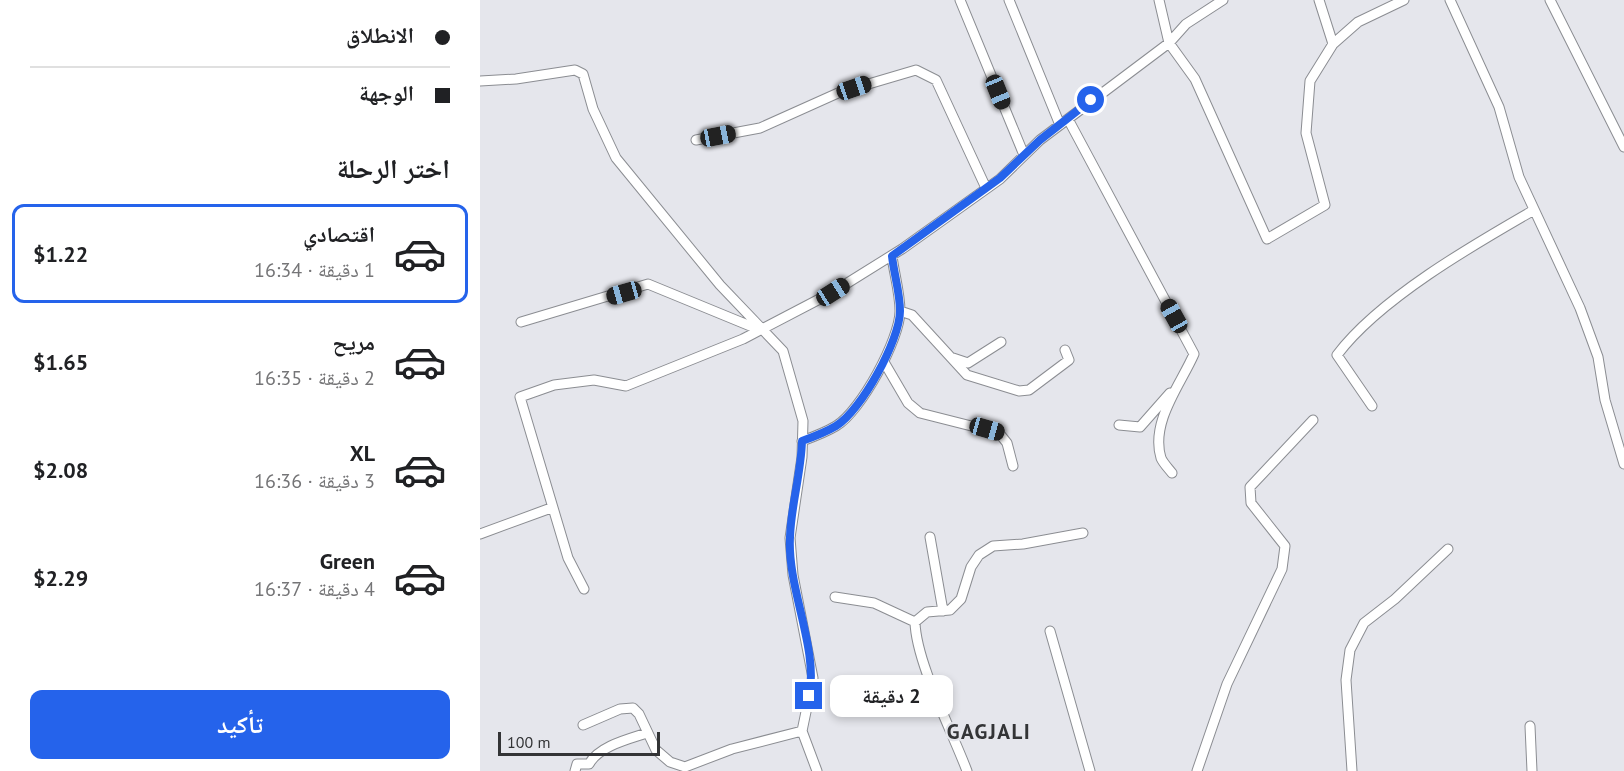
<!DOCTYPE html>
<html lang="ar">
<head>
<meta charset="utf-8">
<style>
	:root { --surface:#fff; --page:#f6f6f6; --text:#202124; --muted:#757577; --line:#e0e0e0; --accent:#2563eb }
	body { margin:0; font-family:"PT Sans","Noto Naskh Arabic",sans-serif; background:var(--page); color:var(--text); direction:rtl; height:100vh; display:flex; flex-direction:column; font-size:22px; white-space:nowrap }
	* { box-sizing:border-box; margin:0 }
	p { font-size:20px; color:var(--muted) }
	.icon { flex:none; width:33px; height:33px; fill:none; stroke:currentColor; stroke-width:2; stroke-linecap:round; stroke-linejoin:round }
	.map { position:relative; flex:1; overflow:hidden; direction:ltr }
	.panel { display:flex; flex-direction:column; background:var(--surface); width:480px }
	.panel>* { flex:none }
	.top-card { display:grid; align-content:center; height:132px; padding:0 30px; background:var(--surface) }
	.scale { position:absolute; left:18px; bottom:15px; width:162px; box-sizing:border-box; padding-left:6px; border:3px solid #333436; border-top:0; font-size:16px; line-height:21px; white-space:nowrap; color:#333436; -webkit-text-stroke:4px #e5e6ec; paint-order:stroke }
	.end { position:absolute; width:27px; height:27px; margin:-14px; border:8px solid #2563eb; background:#fff; box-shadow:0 0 0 3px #fff }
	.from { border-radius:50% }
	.bubble { position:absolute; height:42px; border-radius:12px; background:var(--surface); box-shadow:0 3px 9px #0003; font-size:20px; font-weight:700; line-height:42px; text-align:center; direction:rtl }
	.car { position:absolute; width:18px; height:36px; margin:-18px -9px; border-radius:8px; box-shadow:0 0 4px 2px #0007; background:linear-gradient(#222 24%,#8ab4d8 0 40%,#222 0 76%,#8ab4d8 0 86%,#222 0) }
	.top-card b { display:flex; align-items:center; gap:21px; height:57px; font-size:22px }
	.top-card b+b { border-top:2px solid var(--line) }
	.top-card i { width:15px; height:15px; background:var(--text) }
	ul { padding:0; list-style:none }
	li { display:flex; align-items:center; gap:18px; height:99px; margin:0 12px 9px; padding:0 18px; border:3px solid transparent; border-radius:12px }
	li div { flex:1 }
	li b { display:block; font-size:22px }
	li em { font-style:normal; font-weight:700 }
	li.on { border-color:var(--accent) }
	li>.icon { width:54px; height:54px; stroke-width:1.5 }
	h2 { padding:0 30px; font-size:27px; line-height:72px }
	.cta { display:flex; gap:12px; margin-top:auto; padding:12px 30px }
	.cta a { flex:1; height:69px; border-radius:12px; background:var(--accent); color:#fff; font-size:24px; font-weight:700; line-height:69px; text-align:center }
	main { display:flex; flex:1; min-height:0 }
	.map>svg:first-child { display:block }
</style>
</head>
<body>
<main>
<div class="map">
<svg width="1144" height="771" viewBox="0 0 1144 771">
	<rect width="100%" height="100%" fill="#e5e6ec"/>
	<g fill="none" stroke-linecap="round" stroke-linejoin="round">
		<defs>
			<path id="street" d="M 480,0 L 544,155
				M 529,0 L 580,125
				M 679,0 L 689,43 L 715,79 L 787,239 L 845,205 L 826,133 L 830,81 L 853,44 L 878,22 L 924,0
				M 839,0 L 853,44
				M 970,0 L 1019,107 L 1039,177 L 1100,308 L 1118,357 L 1125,400 L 1144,464
				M 1070,0 L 1144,147
				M 0,81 L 36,79 L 95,70 L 103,74 L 113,109 L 136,158 L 240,285 L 303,351 L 323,421 L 322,457 L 310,538 L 313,575 L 333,678 L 322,731 L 337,771
				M 588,119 L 714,354 C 701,384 670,422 681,458 C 683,463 689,469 692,473
				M 216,140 L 280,128 L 358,93 L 436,70 L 456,80 L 506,188
				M 420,311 L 432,315 L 487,375 L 539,391 L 549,390 L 589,360 L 585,350
				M 41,322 L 168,284 L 280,330
				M 473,358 L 488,363 L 521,342
				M 404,362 L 428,403 L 440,413 L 519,433 L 527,443 L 533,466
				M 892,406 L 857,355 C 899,299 993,245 1054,210
				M 639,425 L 660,427 L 690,393
				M 322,441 C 333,437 346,432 356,426 C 381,411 420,339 420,311 C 420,293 414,273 412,256
				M 0,534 L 71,508
				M 450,537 L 463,611
				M 104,589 L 88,558 L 40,397 L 74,385 L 114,380 L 146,386 L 263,339 L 353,292 L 422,249 L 520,179 L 560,140 L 689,43 L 706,24 L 743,0
				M 355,597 L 394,603 L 435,622
				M 570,631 L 610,771
				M 103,725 L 140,709 L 153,708 L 159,714 L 176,750 L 190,762 L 205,767 L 252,749 L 322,731
				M 1050,726 L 1052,771
				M 95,771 L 97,764 L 109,764 C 119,746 149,739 167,733
				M 487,771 C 472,731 436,662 435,622 L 447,612 L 470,610 L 481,599 L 491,567 L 499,555 L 513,546 L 543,544 L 603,533
				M 717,771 L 747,684 L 802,569 L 805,546 L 771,503 L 770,487 L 833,420
				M 872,771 L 866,680 L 870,650 L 884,623 L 915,599 L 968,549"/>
		</defs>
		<!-- street casing -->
		<use href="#street" stroke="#8b8d92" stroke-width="11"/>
		<!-- street -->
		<use href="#street" stroke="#fff" stroke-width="9"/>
	</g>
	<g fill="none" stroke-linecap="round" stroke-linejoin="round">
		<!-- route -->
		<path stroke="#2563eb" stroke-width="8" d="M 329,696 C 339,649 307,588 310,537 C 311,505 321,474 322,441 C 333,437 346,432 356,426 C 381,411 420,340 420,311 C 420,293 414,274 412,256 L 520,178 L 560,140 L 611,100"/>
	</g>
	<g text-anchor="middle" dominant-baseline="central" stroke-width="4.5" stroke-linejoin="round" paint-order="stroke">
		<!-- district labels -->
		<g font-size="21" font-weight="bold" letter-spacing="1.5" fill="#333436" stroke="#e5e6ec">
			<text x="509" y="731">GAGJALI</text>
		</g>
	</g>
</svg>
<div class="scale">100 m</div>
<i class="end from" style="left:611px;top:100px"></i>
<i class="end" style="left:329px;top:696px"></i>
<div class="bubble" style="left:350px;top:675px;width:123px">2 دقيقة</div>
<i class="car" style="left:374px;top:88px;rotate:71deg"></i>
<i class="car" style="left:518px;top:92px;rotate:158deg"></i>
<i class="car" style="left:238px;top:136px;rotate:79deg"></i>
<i class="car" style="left:353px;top:292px;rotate:58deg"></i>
<i class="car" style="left:144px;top:293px;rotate:254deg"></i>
<i class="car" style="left:694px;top:316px;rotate:331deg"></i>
<i class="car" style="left:507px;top:429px;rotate:106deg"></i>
</div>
<section class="panel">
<div class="top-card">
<b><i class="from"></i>الانطلاق</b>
<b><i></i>الوجهة</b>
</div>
<h2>اختر الرحلة</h2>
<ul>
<li class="on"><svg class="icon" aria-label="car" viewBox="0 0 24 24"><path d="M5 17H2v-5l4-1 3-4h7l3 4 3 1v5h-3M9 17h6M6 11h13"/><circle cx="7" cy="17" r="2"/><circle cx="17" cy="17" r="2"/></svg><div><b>اقتصادي</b><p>1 دقيقة · 16:34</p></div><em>$1.22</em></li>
<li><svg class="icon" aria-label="car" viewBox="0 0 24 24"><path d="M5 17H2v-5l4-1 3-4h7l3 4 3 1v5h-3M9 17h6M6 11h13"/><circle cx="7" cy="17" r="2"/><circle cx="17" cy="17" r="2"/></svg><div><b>مريح</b><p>2 دقيقة · 16:35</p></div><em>$1.65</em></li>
<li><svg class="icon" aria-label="car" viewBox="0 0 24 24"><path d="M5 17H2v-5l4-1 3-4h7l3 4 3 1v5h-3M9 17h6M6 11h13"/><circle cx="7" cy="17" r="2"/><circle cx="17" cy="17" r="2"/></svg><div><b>XL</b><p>3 دقيقة · 16:36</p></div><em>$2.08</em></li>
<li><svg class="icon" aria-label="car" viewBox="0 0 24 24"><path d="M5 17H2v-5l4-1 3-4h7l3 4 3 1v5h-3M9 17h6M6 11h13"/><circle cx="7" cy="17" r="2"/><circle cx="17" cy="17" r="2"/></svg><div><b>Green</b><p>4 دقيقة · 16:37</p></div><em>$2.29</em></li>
</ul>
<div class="cta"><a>تأكيد</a></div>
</section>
</main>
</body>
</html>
